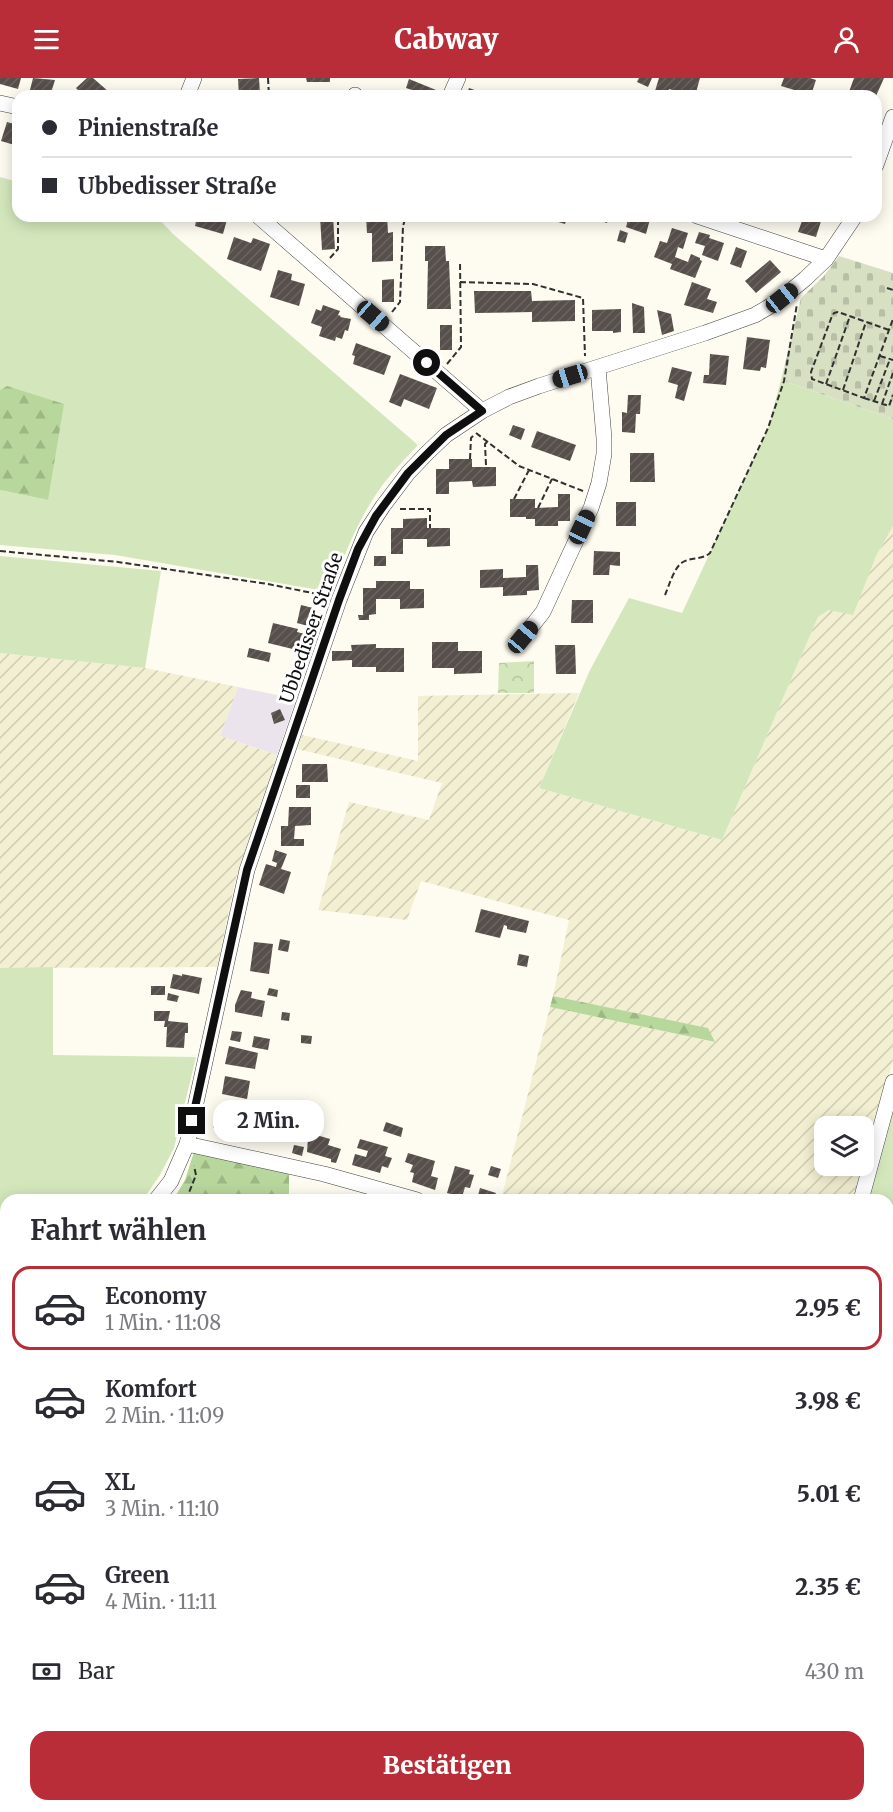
<!DOCTYPE html>
<html lang="de">
<head>
<meta charset="utf-8">
<style>
	:root { --surface:#fff; --page:#f2f2f3; --text:#2b2b33; --muted:#7c7c81; --line:#e1e1e2; --accent:#b82d38 }
	body { margin:0; font-family:Merriweather,serif; background:var(--page); color:var(--text); height:100vh; display:flex; flex-direction:column; font-size:22px; white-space:nowrap }
	* { box-sizing:border-box; margin:0 }
	p { font-size:20px; color:var(--muted) }
	.icon { flex:none; width:33px; height:33px; fill:none; stroke:currentColor; stroke-width:2; stroke-linecap:round; stroke-linejoin:round }
	.map { position:relative; flex:1; overflow:hidden }
	.side { position:absolute; left:0px; top:1116px; width:894px; height:618px; display:flex; flex-direction:column; background:var(--surface); border-radius:18px 18px 0 0; box-shadow:0 3px 15px #0003 }
	.side>* { flex:none }
	.top-card { position:absolute; left:12px; top:12px; width:870px; height:132px; border-radius:18px; box-shadow:0 3px 15px #0003; display:grid; align-content:center; height:132px; padding:0 30px; background:var(--surface) }
	.tools { position:absolute; left:814px; top:1038px; display:grid; gap:12px }
	.tools a { display:grid; place-items:center; width:60px; height:60px; border-radius:12px; background:var(--surface); box-shadow:0 3px 15px #0003; font-size:30px }
	.end { position:absolute; width:27px; height:27px; margin:-14px; border:8px solid #0f0f0f; background:#fff; box-shadow:0 0 0 3px #fff }
	.from { border-radius:50% }
	.bubble { position:absolute; height:42px; border-radius:18px; background:var(--surface); box-shadow:0 3px 15px #0003; font-size:20px; font-weight:800; line-height:42px; text-align:center }
	.car { position:absolute; width:18px; height:36px; margin:-18px -9px; border-radius:8px; box-shadow:0 0 4px 2px #0007; background:linear-gradient(#222 24%,#8ab4d8 0 40%,#222 0 76%,#8ab4d8 0 86%,#222 0) }
	.top-card b { display:flex; align-items:center; gap:21px; height:57px; font-size:22px }
	.top-card b+b { border-top:2px solid var(--line) }
	.top-card i { width:15px; height:15px; background:var(--text) }
	ul { padding:0; list-style:none }
	li { display:flex; align-items:center; gap:18px; height:84px; margin:0 12px 9px; padding:0 18px; border:3px solid transparent; border-radius:18px }
	li div { flex:1 }
	li b { display:block; font-size:22px }
	li em { font-style:normal; font-weight:800 }
	li.current { border-color:var(--accent) }
	li>.icon { width:54px; height:54px; stroke-width:1.5 }
	h2 { padding:0 30px; font-size:27px; line-height:72px }
	.pay { display:flex; align-items:center; gap:15px; height:66px; padding:0 30px; font-size:22px }
	.pay p { margin-inline-start:auto }
	.button { display:flex; gap:12px; margin-top:auto; padding:12px 30px }
	.button a { flex:1; height:69px; border-radius:18px; background:var(--accent); color:#fff; font-size:24px; font-weight:800; line-height:69px; text-align:center }
	header { display:flex; justify-content:space-between; align-items:center; height:78px; padding:0 30px; background:var(--accent); color:#fff; font-size:27px; font-weight:800 }
	.map>svg:first-child { display:block }
</style>
</head>
<body>
<header><svg class="icon" aria-label="menu" viewBox="0 0 24 24"><path d="M4 6h16M4 12h16M4 18h16"/></svg>Cabway<svg class="icon" aria-label="person" viewBox="0 0 24 24"><circle cx="12" cy="8" r="4"/><path d="M4 21q1-7 8-7t8 7"/></svg></header>
<div class="map">
<svg width="893" height="1734" viewBox="0 0 893 1734">
	<defs>
		<pattern id="farmland-furrows" width="10" height="10" patternUnits="userSpaceOnUse" patternTransform="scale(1.5)"><rect width="10" height="10" fill="#f3efd2"/><path d="M-1 1l2-2M0 10L10 0M9 11l2-2" fill="none" stroke="#cfccb3"/></pattern>
		<pattern id="forest-firs" width="22" height="20" patternUnits="userSpaceOnUse" patternTransform="scale(1.5)"><rect width="22" height="20" fill="#b8d79c"/><path d="M5 1l3.5 6h-7zM16 11l3.5 6h-7z" fill="#9db785"/></pattern>
		<pattern id="cemetery-stones" width="16" height="16" patternUnits="userSpaceOnUse" patternTransform="scale(1.5)"><rect width="16" height="16" fill="#d7e0c2"/><path d="M2 7V4a2 2 0 0 1 4 0v3zM10 15v-3a2 2 0 0 1 4 0v3z" fill="#b7bfa6"/></pattern>
		<pattern id="park-crowns" width="20" height="18" patternUnits="userSpaceOnUse" patternTransform="scale(1.5)"><rect width="20" height="18" fill="#d4e7bc"/><path d="M2 6a3 3 0 1 1 6 0M12 15a3 3 0 1 1 6 0" fill="none" stroke="#b5c5a0"/></pattern>
		<pattern id="building-hatch" width="6" height="6" patternUnits="userSpaceOnUse" patternTransform="scale(1.5)"><rect width="6" height="6" fill="#574f4b"/><path d="M-1 1l2-2M0 6l6-6M5 7l2-2" fill="none" stroke="#6a6461"/></pattern>
	</defs>
	<rect width="100%" height="100%" fill="#fefbf1"/>
	<!-- industrial -->
	<path fill="#ebe4ed" d="M 238,609 L 296,621 L 277,677 L 220,658 Z"/>
	<!-- farmland -->
	<path fill="url(#farmland-furrows)" fill-rule="evenodd" d="M 893,448 L 893,982 L 857,1122 L 501,1122 L 550,929 L 714,964 L 707,950 L 553,918 L 569,842 L 421,803 L 407,842 L 318,832 L 349,724 L 429,742 L 442,705 L 297,671 L 302,657 L 418,683 L 418,618 L 579,615 L 539,710 L 722,762 L 818,539 L 829,532 L 876,478 ZM 825,1048 L 864,1048 L 864,1088 L 825,1088 Z
		M 0,575 L 145,590 L 238,609 L 220,658 L 277,677 L 236,800 L 217,889 L 0,890 Z"/>
	<!-- grass -->
	<path fill="#d4e7bc" d="M 0,99 L 18,104 L 18,138 L 156,138 L 173,156 L 418,367 C 406,380 394,392 384,405 C 360,437 344,476 331,514 L 115,477 L 0,467 L 0,412 L 48,422 L 7,308 L 0,312 Z
		M 781,302 L 893,341 L 893,448 L 876,478 L 853,537 L 829,532 L 818,539 L 722,762 L 539,710 L 590,592 L 629,520 L 682,535 L 768,350 Z
		M 0,478 L 161,493 L 145,590 L 0,575 Z
		M 53,889 L 53,977 L 196,979 L 174,1070 L 160,1097 L 144,1120 L 142,1122 L 6,1122 L 6,1187 L 0,1189 L 0,890 Z
		M 893,1021 L 893,1189 L 888,1188 L 888,1122 L 865,1122 Z
		M 893,1245 L 893,1327 L 888,1326 L 888,1260 Z"/>
	<!-- forest -->
	<path fill="url(#forest-firs)" d="M 7,308 L 64,326 L 48,422 L 0,412 L 0,312 Z
		M 553,918 L 708,950 L 715,964 L 550,929 Z
		M 194,1074 L 289,1092 L 289,1122 L 173,1122 L 185,1102 Z
		M 6,1207 L 6,1363 L 0,1362 L 0,1209 Z
		M 888,1326 L 893,1327 L 893,1734 L 573,1734 L 576,1728 L 888,1728 Z"/>
	<!-- cemetery -->
	<path fill="url(#cemetery-stones)" d="M 839,178 L 893,195 L 893,341 L 781,302 L 801,220 L 823,199 Z"/>
	<!-- park -->
	<path fill="url(#park-crowns)" d="M 534,583 L 534,615 L 498,615 L 499,585 Z
		M 0,1249 L 6,1251 L 6,1728 L 888,1728 L 888,1675 L 893,1680 L 893,1734 L 0,1734 Z"/>
	<!-- building -->
	<path fill="url(#building-hatch)" d="M 0,0 L 21,0 L 18,11 L 0,6 Z
		M 33,0 L 55,2 L 50,18 L 29,16 Z
		M 87,0 L 93,0 L 109,14 L 105,18 L 83,18 L 76,10 Z
		M 259,0 L 260,16 L 254,16 L 254,18 L 239,18 L 238,1 Z
		M 306,0 L 330,0 L 330,4 L 307,4 Z
		M 639,0 L 652,0 L 648,9 L 637,4 Z
		M 659,0 L 700,0 L 695,18 L 669,11 L 667,17 L 655,13 Z
		M 784,0 L 810,0 L 816,2 L 811,17 L 781,8 Z
		M 854,0 L 884,0 L 876,18 L 843,18 L 845,13 L 849,14 Z
		M 409,1 L 436,12 L 434,18 L 410,18 L 412,12 L 406,10 Z
		M 469,10 L 483,15 L 482,18 L 466,18 Z
		M 7,44 L 18,47 L 18,68 L 1,63 Z
		M 197,138 L 228,138 L 223,156 L 195,148 Z
		M 320,138 L 333,138 L 335,171 L 322,172 Z
		M 366,138 L 387,138 L 388,155 L 393,154 L 393,183 L 372,184 L 372,155 L 367,155 Z
		M 556,138 L 568,138 L 565,146 L 555,143 Z
		M 584,138 L 609,138 L 607,145 L 593,140 L 591,144 L 582,141 Z
		M 629,138 L 643,138 L 650,141 L 646,156 L 626,149 Z
		M 789,138 L 816,138 L 822,140 L 816,159 L 798,154 L 802,143 Z
		M 672,150 L 688,155 L 683,171 L 678,169 L 675,179 L 688,184 L 691,176 L 700,180 L 700,182 L 702,183 L 695,200 L 670,191 L 672,186 L 654,179 L 660,163 L 667,165 Z
		M 620,152 L 628,155 L 625,165 L 617,163 Z
		M 699,154 L 710,157 L 709,160 L 724,165 L 718,183 L 702,177 L 705,168 L 695,165 Z
		M 234,159 L 251,165 L 253,160 L 270,166 L 261,193 L 227,181 Z
		M 425,168 L 445,168 L 446,183 L 449,183 L 451,231 L 427,231 L 428,183 L 425,183 Z
		M 736,169 L 747,173 L 741,190 L 730,186 Z
		M 770,182 L 781,194 L 756,215 L 745,203 Z
		M 278,192 L 292,196 L 291,202 L 305,206 L 299,228 L 270,219 Z
		M 394,201 L 394,224 L 382,224 L 382,202 Z
		M 692,204 L 711,211 L 707,221 L 717,224 L 713,235 L 684,227 Z
		M 474,213 L 531,213 L 532,223 L 575,222 L 575,243 L 532,244 L 532,234 L 475,235 Z
		M 632,225 L 644,229 L 645,255 L 633,255 Z
		M 323,227 L 340,233 L 338,237 L 341,238 L 340,239 L 351,241 L 348,253 L 345,252 L 342,261 L 336,259 L 335,263 L 319,258 L 322,249 L 311,245 L 316,231 L 321,233 Z
		M 621,231 L 621,254 L 613,255 L 613,253 L 592,253 L 592,232 Z
		M 657,232 L 671,236 L 674,253 L 662,257 Z
		M 440,247 L 452,247 L 452,272 L 440,272 Z
		M 747,259 L 770,262 L 766,290 L 761,289 L 760,293 L 743,291 Z
		M 356,265 L 391,278 L 384,297 L 353,286 L 355,278 L 352,277 Z
		M 710,276 L 729,278 L 726,307 L 703,305 L 704,297 L 709,297 Z
		M 672,289 L 692,294 L 684,323 L 675,320 L 678,307 L 668,304 Z
		M 400,296 L 437,310 L 429,331 L 404,321 L 401,329 L 389,324 Z
		M 628,317 L 641,317 L 640,336 L 636,336 L 635,355 L 622,354 L 622,334 L 627,335 Z
		M 513,347 L 525,351 L 521,362 L 509,357 Z
		M 537,353 L 576,367 L 570,383 L 531,369 Z
		M 630,375 L 654,375 L 655,404 L 630,404 Z
		M 449,381 L 472,381 L 472,389 L 496,389 L 496,408 L 473,409 L 472,403 L 449,404 L 449,416 L 436,416 L 436,391 L 449,391 Z
		M 558,416 L 570,416 L 570,443 L 558,443 L 558,448 L 535,448 L 535,441 L 526,441 L 526,439 L 510,439 L 510,421 L 535,421 L 535,430 L 558,429 Z
		M 616,424 L 636,424 L 636,448 L 616,448 Z
		M 427,440 L 427,450 L 450,450 L 450,468 L 427,469 L 427,461 L 403,461 L 403,476 L 391,476 L 391,450 L 403,450 L 403,441 Z
		M 594,473 L 620,474 L 620,488 L 610,487 L 609,497 L 593,497 Z
		M 374,478 L 386,478 L 386,488 L 374,488 Z
		M 526,487 L 538,487 L 539,512 L 527,513 L 527,517 L 503,518 L 503,509 L 480,510 L 480,492 L 503,491 L 503,500 L 526,499 Z
		M 376,503 L 410,503 L 410,511 L 424,511 L 424,530 L 400,531 L 400,521 L 376,521 L 376,536 L 369,537 L 369,542 L 359,542 L 358,537 L 363,537 L 363,510 L 376,510 Z
		M 572,522 L 593,522 L 593,545 L 571,545 Z
		M 301,527 L 313,530 L 308,548 L 297,545 Z
		M 273,545 L 298,551 L 297,554 L 305,556 L 303,571 L 301,573 L 268,565 Z
		M 432,564 L 458,564 L 458,573 L 482,573 L 482,595 L 454,596 L 454,590 L 432,590 Z
		M 376,566 L 376,570 L 404,570 L 404,594 L 376,594 L 376,589 L 352,589 L 352,582 L 332,583 L 332,573 L 352,573 L 351,567 Z
		M 555,567 L 575,567 L 576,596 L 556,596 Z
		M 249,570 L 271,575 L 269,584 L 247,579 Z
		M 280,631 L 285,642 L 274,646 L 271,635 Z
		M 302,686 L 327,686 L 328,704 L 302,704 Z
		M 296,707 L 310,707 L 310,720 L 296,720 Z
		M 289,729 L 311,729 L 311,747 L 295,748 L 294,761 L 304,761 L 304,768 L 281,768 L 281,748 L 288,748 Z
		M 275,772 L 287,776 L 281,791 L 291,794 L 284,816 L 259,807 L 266,786 L 276,789 L 277,785 L 272,783 Z
		M 481,831 L 529,843 L 526,855 L 507,851 L 507,848 L 504,847 L 500,860 L 475,854 Z
		M 280,861 L 290,863 L 288,874 L 278,872 Z
		M 254,864 L 273,866 L 269,896 L 250,893 Z
		M 519,876 L 529,878 L 527,889 L 517,887 Z
		M 173,896 L 182,898 L 182,896 L 202,900 L 199,916 L 170,910 Z
		M 151,908 L 165,908 L 165,917 L 151,917 Z
		M 269,910 L 278,912 L 277,919 L 267,917 Z
		M 241,912 L 252,914 L 251,920 L 265,923 L 262,939 L 235,934 L 235,927 Z
		M 168,915 L 179,918 L 177,924 L 167,922 Z
		M 154,933 L 170,933 L 168,943 L 188,945 L 188,955 L 185,955 L 184,970 L 166,969 L 167,949 L 164,949 L 165,943 L 154,943 Z
		M 282,934 L 290,935 L 289,943 L 281,942 Z
		M 232,953 L 242,954 L 240,964 L 230,962 Z
		M 301,957 L 312,958 L 311,966 L 301,965 Z
		M 254,958 L 270,961 L 268,972 L 252,969 Z
		M 229,968 L 258,975 L 255,991 L 225,986 Z
		M 225,998 L 250,1003 L 247,1021 L 222,1016 Z
		M 256,1022 L 269,1025 L 267,1034 L 254,1030 Z
		M 216,1034 L 234,1038 L 232,1047 L 248,1051 L 248,1061 L 236,1058 L 237,1055 L 213,1050 Z
		M 386,1044 L 403,1050 L 401,1059 L 383,1053 Z
		M 313,1056 L 330,1061 L 328,1067 L 341,1071 L 336,1085 L 331,1084 L 331,1081 L 307,1074 L 308,1060 Z
		M 360,1061 L 388,1069 L 385,1078 L 392,1080 L 388,1090 L 382,1088 L 380,1095 L 352,1087 L 355,1076 L 366,1079 L 368,1073 L 357,1070 Z
		M 294,1067 L 304,1069 L 302,1078 L 292,1075 Z
		M 408,1075 L 435,1083 L 431,1098 L 438,1100 L 435,1112 L 412,1104 L 414,1095 L 410,1094 L 413,1087 L 405,1084 Z
		M 455,1088 L 470,1092 L 469,1096 L 474,1097 L 470,1110 L 465,1109 L 462,1119 L 447,1115 Z
		M 491,1088 L 501,1091 L 498,1100 L 488,1097 Z
		M 480,1110 L 496,1115 L 494,1122 L 477,1121 Z"/>
	<g fill="none" stroke-linecap="round" stroke-linejoin="round">
		<defs>
			<path id="minor" d="M 355,17 L 355,18
				M 187,18 L 194,0
				M 450,18 L 458,0
				M 0,25 L 18,29
				M 876,87 L 893,39
				M 258,138 L 482,333
				M 697,138 L 826,181
				M 523,559 L 543,534 L 591,430 L 599,405 L 604,376 L 604,360 L 598,290
				M 187,1066 L 324,1096 L 417,1122
				M 156,1122 L 171,1103 L 187,1066 L 247,792 L 339,522 L 366,454 L 383,428 L 408,395 L 426,376 L 446,357 L 482,333 L 509,319 L 539,308 L 705,255 L 755,237 L 777,224 L 805,201 L 826,181 L 855,138
				M 861,1122 L 893,1004
				M 0,1198 L 6,1196"/>
		</defs>
		<!-- minor casing -->
		<use href="#minor" stroke="#424242" stroke-width="16"/>
		<!-- path -->
		<path stroke="#313131" stroke-width="2" stroke-dasharray="6 3" stroke-linecap="butt" d="M 268,0 L 269,18
			M 330,180 L 338,171 L 338,138
			M 460,204 L 533,206 L 583,220 L 585,278
			M 887,210 L 893,212
			M 392,234 L 400,224 L 403,148 L 406,138
			M 889,252 L 838,234 L 834,235 L 832,238 L 811,294 L 812,301 L 864,320 L 889,252 L 893,241
			M 880,278 L 893,282
			M 447,286 L 461,269 L 460,183
			M 826,306 L 850,238
			M 843,312 L 866,244
			M 864,320 L 889,328 L 893,317
			M 874,323 L 890,281
			M 882,326 L 893,295
			M 476,355 L 519,388 L 583,413
			M 470,381 L 471,360 L 474,357
			M 486,387 L 485,366 L 487,364
			M 514,421 L 529,392
			M 538,430 L 552,401
			M 400,431 L 430,431 L 430,450
			M 0,473 L 118,484 L 268,506 L 327,518
			M 665,517 C 669,508 674,489 683,484 C 692,479 702,482 710,475 L 768,350 L 784,303 L 797,226
			M 186,1122 L 196,1097 L 194,1088
			M 0,1288 L 1,1279
			M 0,1364 L 6,1364
			M 888,1509 L 893,1515
			M 888,1634 L 893,1634
			M 888,1683 L 893,1691
			M 888,1705 L 893,1702
			M 722,1728 L 729,1734
			M 852,1734 L 860,1728"/>
		<!-- minor -->
		<use href="#minor" stroke="#fff" stroke-width="15"/>
	</g>
	<g fill="none" stroke-linecap="round" stroke-linejoin="round">
		<!-- route -->
		<path stroke="#0f0f0f" stroke-width="8" d="M 192,1043 L 247,792 L 339,522 L 358,471 L 376,438 L 408,395 L 446,357 L 482,333 L 427,285"/>
	</g>
	<g text-anchor="middle" dominant-baseline="central" stroke-width="6" stroke-linejoin="round" paint-order="stroke">
		<!-- street labels -->
		<g font-size="18" fill="#0f0f0f" stroke="#fff">
			<text transform="translate(311 550) rotate(-71)">Ubbedisser Straße</text>
		</g>
	</g>
</svg>
<div class="tools">
<a><svg class="icon" aria-label="layers" viewBox="0 0 24 24"><path d="M12 4l9 5-9 5-9-5zM3 14l9 5 9-5"/></svg></a>
</div>
<i class="end from" style="left:427px;top:285px"></i>
<i class="end" style="left:192px;top:1043px"></i>
<div class="bubble" style="left:213px;top:1022px;width:111px">2 Min.</div>
<i class="car" style="left:782px;top:220px;rotate:51deg"></i>
<i class="car" style="left:373px;top:238px;rotate:131deg"></i>
<i class="car" style="left:570px;top:298px;rotate:253deg"></i>
<i class="car" style="left:582px;top:449px;rotate:25deg"></i>
<i class="car" style="left:523px;top:559px;rotate:40deg"></i>
<div class="top-card">
<b><i class="from"></i>Pinienstraße</b>
<b><i></i>Ubbedisser Straße</b>
</div>
<section class="side">
<h2>Fahrt wählen</h2>
<ul>
<li class="current"><svg class="icon" aria-label="car" viewBox="0 0 24 24"><path d="M5 17H2v-5l4-1 3-4h7l3 4 3 1v5h-3M9 17h6M6 11h13"/><circle cx="7" cy="17" r="2"/><circle cx="17" cy="17" r="2"/></svg><div><b>Economy</b><p>1 Min. · 11:08</p></div><em>2.95 €</em></li>
<li><svg class="icon" aria-label="car" viewBox="0 0 24 24"><path d="M5 17H2v-5l4-1 3-4h7l3 4 3 1v5h-3M9 17h6M6 11h13"/><circle cx="7" cy="17" r="2"/><circle cx="17" cy="17" r="2"/></svg><div><b>Komfort</b><p>2 Min. · 11:09</p></div><em>3.98 €</em></li>
<li><svg class="icon" aria-label="car" viewBox="0 0 24 24"><path d="M5 17H2v-5l4-1 3-4h7l3 4 3 1v5h-3M9 17h6M6 11h13"/><circle cx="7" cy="17" r="2"/><circle cx="17" cy="17" r="2"/></svg><div><b>XL</b><p>3 Min. · 11:10</p></div><em>5.01 €</em></li>
<li><svg class="icon" aria-label="car" viewBox="0 0 24 24"><path d="M5 17H2v-5l4-1 3-4h7l3 4 3 1v5h-3M9 17h6M6 11h13"/><circle cx="7" cy="17" r="2"/><circle cx="17" cy="17" r="2"/></svg><div><b>Green</b><p>4 Min. · 11:11</p></div><em>2.35 €</em></li>
</ul>
<div class="pay"><svg class="icon" aria-label="cash" viewBox="0 0 24 24"><path d="M3 7h18v10H3z"/><circle cx="12" cy="12" r="2"/></svg>Bar<p>430 m</p></div>
<div class="button"><a>Bestätigen</a></div>
</section>
</div>
</body>
</html>
